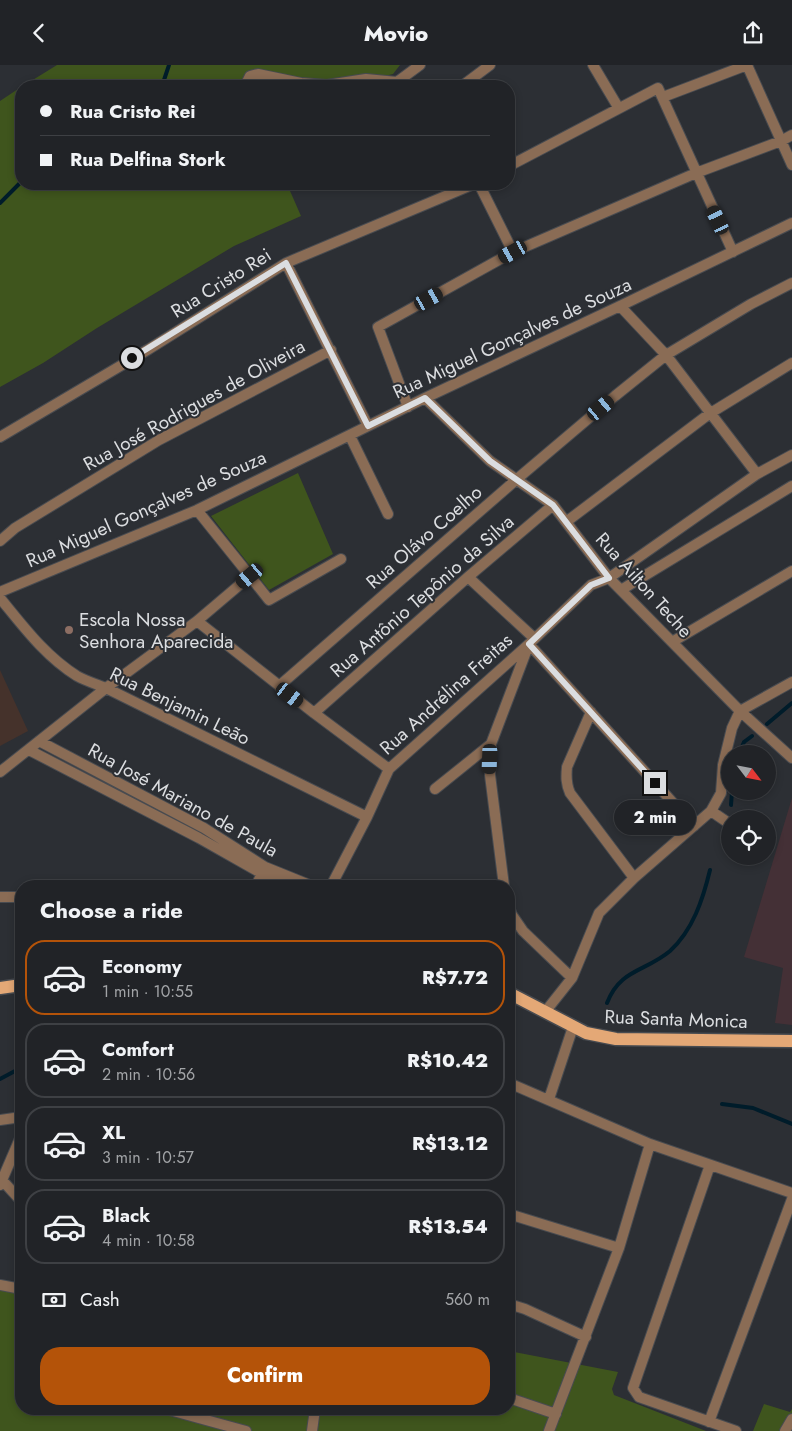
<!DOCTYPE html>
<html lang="en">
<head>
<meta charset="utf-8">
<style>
	:root { --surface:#212327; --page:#292b2f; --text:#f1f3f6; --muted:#a2a4a7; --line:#3e4044; --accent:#b45309 }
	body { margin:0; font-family:Jost,sans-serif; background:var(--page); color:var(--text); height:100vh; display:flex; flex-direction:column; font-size:19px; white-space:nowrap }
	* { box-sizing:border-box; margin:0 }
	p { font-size:16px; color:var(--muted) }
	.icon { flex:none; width:28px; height:28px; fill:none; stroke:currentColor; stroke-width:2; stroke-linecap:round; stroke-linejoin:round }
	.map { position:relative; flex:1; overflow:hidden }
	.details { position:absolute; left:15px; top:815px; width:500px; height:535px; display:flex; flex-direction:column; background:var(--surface); border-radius:20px; box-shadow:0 2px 8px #0003,0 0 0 1px var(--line) }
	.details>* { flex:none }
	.top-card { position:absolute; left:15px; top:15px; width:500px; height:110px; border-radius:20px; box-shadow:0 2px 8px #0003,0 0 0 1px var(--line); display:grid; align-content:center; height:110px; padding:0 25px; background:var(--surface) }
	.needle { width:32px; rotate:122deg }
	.buttons { position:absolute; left:721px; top:680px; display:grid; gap:10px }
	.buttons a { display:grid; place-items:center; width:55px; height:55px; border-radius:50%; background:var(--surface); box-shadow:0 2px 8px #0003,0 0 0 1px var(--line); font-size:25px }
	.end { position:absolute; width:22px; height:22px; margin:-11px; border:6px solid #dbdde0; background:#111; box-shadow:0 0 0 2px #111 }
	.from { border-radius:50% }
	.bubble { position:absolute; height:35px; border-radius:18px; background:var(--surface); box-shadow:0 2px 8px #0003,0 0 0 1px var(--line); font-size:16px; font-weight:800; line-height:35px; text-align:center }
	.car { position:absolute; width:15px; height:30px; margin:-15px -8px; border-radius:6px; box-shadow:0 0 4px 1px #0007; background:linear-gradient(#222 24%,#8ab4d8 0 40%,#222 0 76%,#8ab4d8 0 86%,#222 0) }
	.top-card b { display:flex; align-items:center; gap:18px; height:48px; font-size:19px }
	.top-card b+b { border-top:1px solid var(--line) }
	.top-card i { width:12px; height:12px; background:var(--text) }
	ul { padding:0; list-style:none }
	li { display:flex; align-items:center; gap:15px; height:75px; margin:0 10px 8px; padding:0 15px; border:2px solid var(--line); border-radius:20px }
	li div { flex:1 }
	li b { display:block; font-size:19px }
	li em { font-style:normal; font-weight:800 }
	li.on { border-color:var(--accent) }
	li>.icon { width:45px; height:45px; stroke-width:1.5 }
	h2 { padding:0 25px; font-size:22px; line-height:60px }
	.pay { display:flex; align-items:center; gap:12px; height:55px; padding:0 25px; font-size:19px }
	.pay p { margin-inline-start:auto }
	.action { display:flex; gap:10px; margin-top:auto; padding:10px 25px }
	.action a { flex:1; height:58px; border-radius:20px; background:var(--accent); color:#fff; font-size:20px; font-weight:800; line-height:58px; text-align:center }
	header { display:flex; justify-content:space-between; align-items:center; height:65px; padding:0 25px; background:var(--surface); font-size:22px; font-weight:800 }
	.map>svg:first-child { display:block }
</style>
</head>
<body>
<header><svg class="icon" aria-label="back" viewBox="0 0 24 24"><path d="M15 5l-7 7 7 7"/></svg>Movio<svg class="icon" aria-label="share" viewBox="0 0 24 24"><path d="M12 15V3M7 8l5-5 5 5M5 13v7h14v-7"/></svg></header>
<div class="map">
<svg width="792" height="1366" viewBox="0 0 792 1366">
	<rect width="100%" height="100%" fill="#2c2f34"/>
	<!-- industrial -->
	<path fill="#443036" d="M 792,733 L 792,960 L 775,958 L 783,903 L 744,892 Z"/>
	<!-- education -->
	<path fill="#45322b" d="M 0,605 L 28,666 L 0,681 Z"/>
	<!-- green -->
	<path fill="#3f551d" d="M 57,0 L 400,0 L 393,9 L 373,14 L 320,18 L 250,7 L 241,15 L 244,21 L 23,21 Z
		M 21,22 L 21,119 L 287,119 L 301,151 L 234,181 L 97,263 L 43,298 L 0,322 L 0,36 Z
		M 298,408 L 333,489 L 269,525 L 211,451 Z
		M 0,1220 L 21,1225 L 21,1344 L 509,1344 L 509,1286 L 618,1307 L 612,1324 L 614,1330 L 706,1366 L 0,1366 Z
		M 764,1339 L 790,1347 L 792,1344 L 792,1366 L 753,1366 Z"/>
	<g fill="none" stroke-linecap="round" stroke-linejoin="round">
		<!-- stream -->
		<path stroke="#001c2a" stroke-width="4" d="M 162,21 L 169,0
			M 0,138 L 21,117
			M 767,659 L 792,638
			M 739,689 L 744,677 L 752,671
			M 731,740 L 732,726
			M 607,938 C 620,904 645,907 670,886 C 693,865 703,834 710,805
			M 0,1014 L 15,1006 L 21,1005
			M 722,1039 L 753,1043 L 792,1059"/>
		<defs>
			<path id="street" d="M 593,0 L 618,42
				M 747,0 L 792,100
				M 249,21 L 247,17 L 250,11 L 258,9 L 301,18 L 327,20 L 366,14 L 397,17 L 420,0
				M 462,21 L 490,0
				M 663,32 L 747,0
				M 509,101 L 658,23 L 733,187
				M 479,119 L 513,187
				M 286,198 L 368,361
				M 620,241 L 666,290 L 757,409
				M 425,333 L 490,396 L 553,440 L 609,513 L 740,646 L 792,693
				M 408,342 L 378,262 L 513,187 L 696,108 L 781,76 L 792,70
				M 350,371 L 388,449
				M 0,372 L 149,284 L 286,198 L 474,119
				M 566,457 L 709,349 L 792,298
				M 0,476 L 15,463 L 159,375 L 331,285
				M 250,511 L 269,535 L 341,494
				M 468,512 L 534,573
				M 621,525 L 792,421
				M 0,527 L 197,445 L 425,333 L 620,241 L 792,158
				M 0,533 C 23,561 45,591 77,611 C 86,616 96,619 106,623 L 367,752
				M 197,556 L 314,648 L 389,704
				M 672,577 L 792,506
				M 279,621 L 517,414 L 615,331 L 666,290 L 751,239 L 792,218
				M 591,647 L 567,702 C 566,712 566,719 570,728 L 634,813
				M 314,648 L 468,512 L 553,440
				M 39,676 L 204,763 L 265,802 L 312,821
				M 29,685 L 199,773 L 261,808 L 290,821
				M 0,707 L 106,623 L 197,556 L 250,511 L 197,445
				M 435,724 L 491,679
				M 711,746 L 730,759
				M 256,821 L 264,804
				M 331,821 L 367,752 L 389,704 L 529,579 L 591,520 L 609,513 L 757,409 L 792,390
				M 504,821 L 490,710 L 491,679 L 529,579 L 694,761
				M 0,832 L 21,832
				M 509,842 L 512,850 L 523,866 L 572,913
				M 545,947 L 572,913 L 599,848 L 634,813 L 711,746 L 721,728 L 723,700 L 732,663 L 740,646 L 792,617
				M 509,1018 L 650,1079 L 792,1128
				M 549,1034 L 573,962
				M 0,1055 L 21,1052
				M 710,1100 L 633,1323 L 639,1332 L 736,1366
				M 3,1116 L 21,1136
				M 0,1120 L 21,1071
				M 509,1149 L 619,1183
				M 0,1220 L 21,1224
				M 509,1239 L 525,1244 L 586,1272
				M 509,1333 L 556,1349
				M 166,1344 L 246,1366
				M 709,1357 L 792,1134
				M 312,1366 L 315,1344
				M 549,1366 L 619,1183 L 650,1079
				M 785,1366 L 792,1354"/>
			<path id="primary" d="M 0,923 L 21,920
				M 509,928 L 586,968 L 616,974 L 792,976"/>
		</defs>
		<!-- street casing -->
		<use href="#street" stroke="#484b50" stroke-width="12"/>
		<!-- primary casing -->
		<use href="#primary" stroke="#484b50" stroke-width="15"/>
		<!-- street -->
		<use href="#street" stroke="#8a6c55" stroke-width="10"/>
		<!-- primary -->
		<use href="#primary" stroke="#e4a876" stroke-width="12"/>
	</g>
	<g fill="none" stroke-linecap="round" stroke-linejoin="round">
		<!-- route -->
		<path stroke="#dbdde0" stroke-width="6" d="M 132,293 L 286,198 L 368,361 L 425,333 L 490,396 L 553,440 L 609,513 L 591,520 L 529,579 L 655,718"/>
	</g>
	<!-- markers -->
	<circle fill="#8d6e63" stroke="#2c2f34" stroke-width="2" cx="69" cy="565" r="5"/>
	<g text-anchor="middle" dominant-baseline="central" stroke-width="4" stroke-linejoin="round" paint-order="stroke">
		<!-- street labels -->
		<g font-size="19" fill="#dbdde0" stroke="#2c2f34">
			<text transform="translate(221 218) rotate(-32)">Rua Cristo Rei</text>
			<text transform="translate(512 273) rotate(-25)">Rua Miguel Gonçalves de Souza</text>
			<text transform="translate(194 340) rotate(-29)">Rua José Rodrigues de Oliveira</text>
			<text transform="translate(146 444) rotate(-24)">Rua Miguel Gonçalves de Souza</text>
			<text transform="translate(424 472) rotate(-41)">Rua Olávo Coelho</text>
			<text transform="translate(644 520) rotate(48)">Rua Ailton Teche</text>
			<text transform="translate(422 531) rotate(-41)">Rua Antônio Tepônio da Silva</text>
			<text transform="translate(446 629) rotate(-42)">Rua Andrélina Freitas</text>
			<text transform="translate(180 641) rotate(26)">Rua Benjamin Leão</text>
			<text transform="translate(183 735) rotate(29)">Rua José Mariano de Paula</text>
			<text transform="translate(676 954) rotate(2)">Rua Santa Monica</text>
		</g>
		<!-- poi labels -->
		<g font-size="19" fill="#dbdde0" stroke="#2c2f34" text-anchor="start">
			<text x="79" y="554">Escola Nossa<tspan x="79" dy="22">Senhora Aparecida</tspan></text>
		</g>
	</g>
</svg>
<div class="buttons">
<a><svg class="needle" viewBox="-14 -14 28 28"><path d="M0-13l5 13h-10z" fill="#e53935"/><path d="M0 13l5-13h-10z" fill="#a2a4a7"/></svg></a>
<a><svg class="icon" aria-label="locate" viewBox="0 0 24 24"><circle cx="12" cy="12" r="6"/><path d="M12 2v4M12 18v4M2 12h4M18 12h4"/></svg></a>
</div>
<i class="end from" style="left:132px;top:293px"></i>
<i class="end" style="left:655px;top:718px"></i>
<div class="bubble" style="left:614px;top:735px;width:82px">2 min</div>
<i class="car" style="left:718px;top:155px;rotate:335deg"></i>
<i class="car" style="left:513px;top:187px;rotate:241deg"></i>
<i class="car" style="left:429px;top:234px;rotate:61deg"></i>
<i class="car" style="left:601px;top:343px;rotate:50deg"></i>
<i class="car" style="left:250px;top:511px;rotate:230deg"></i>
<i class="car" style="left:290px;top:630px;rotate:128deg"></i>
<i class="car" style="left:490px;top:694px;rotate:182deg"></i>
<div class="top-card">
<b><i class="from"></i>Rua Cristo Rei</b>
<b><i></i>Rua Delfina Stork</b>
</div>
<section class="details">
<h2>Choose a ride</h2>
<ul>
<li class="on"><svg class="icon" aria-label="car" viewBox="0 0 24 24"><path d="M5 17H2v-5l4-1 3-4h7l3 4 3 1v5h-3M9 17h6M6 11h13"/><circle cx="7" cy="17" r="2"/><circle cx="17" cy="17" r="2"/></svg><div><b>Economy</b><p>1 min · 10:55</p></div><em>R$7.72</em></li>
<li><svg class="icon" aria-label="car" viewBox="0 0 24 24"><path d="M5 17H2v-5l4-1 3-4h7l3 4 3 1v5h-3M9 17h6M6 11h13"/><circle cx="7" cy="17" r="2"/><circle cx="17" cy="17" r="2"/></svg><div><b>Comfort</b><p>2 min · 10:56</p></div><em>R$10.42</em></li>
<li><svg class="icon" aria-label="car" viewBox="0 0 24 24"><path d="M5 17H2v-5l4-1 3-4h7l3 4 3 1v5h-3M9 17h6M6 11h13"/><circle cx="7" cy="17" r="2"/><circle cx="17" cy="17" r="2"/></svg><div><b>XL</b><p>3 min · 10:57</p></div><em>R$13.12</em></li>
<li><svg class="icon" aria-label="car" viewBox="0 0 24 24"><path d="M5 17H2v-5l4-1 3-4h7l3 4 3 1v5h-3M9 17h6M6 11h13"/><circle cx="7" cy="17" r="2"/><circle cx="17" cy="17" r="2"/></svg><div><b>Black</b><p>4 min · 10:58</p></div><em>R$13.54</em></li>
</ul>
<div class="pay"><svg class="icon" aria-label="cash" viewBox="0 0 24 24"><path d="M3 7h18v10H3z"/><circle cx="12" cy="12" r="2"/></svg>Cash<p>560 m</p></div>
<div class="action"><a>Confirm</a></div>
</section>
</div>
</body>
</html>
